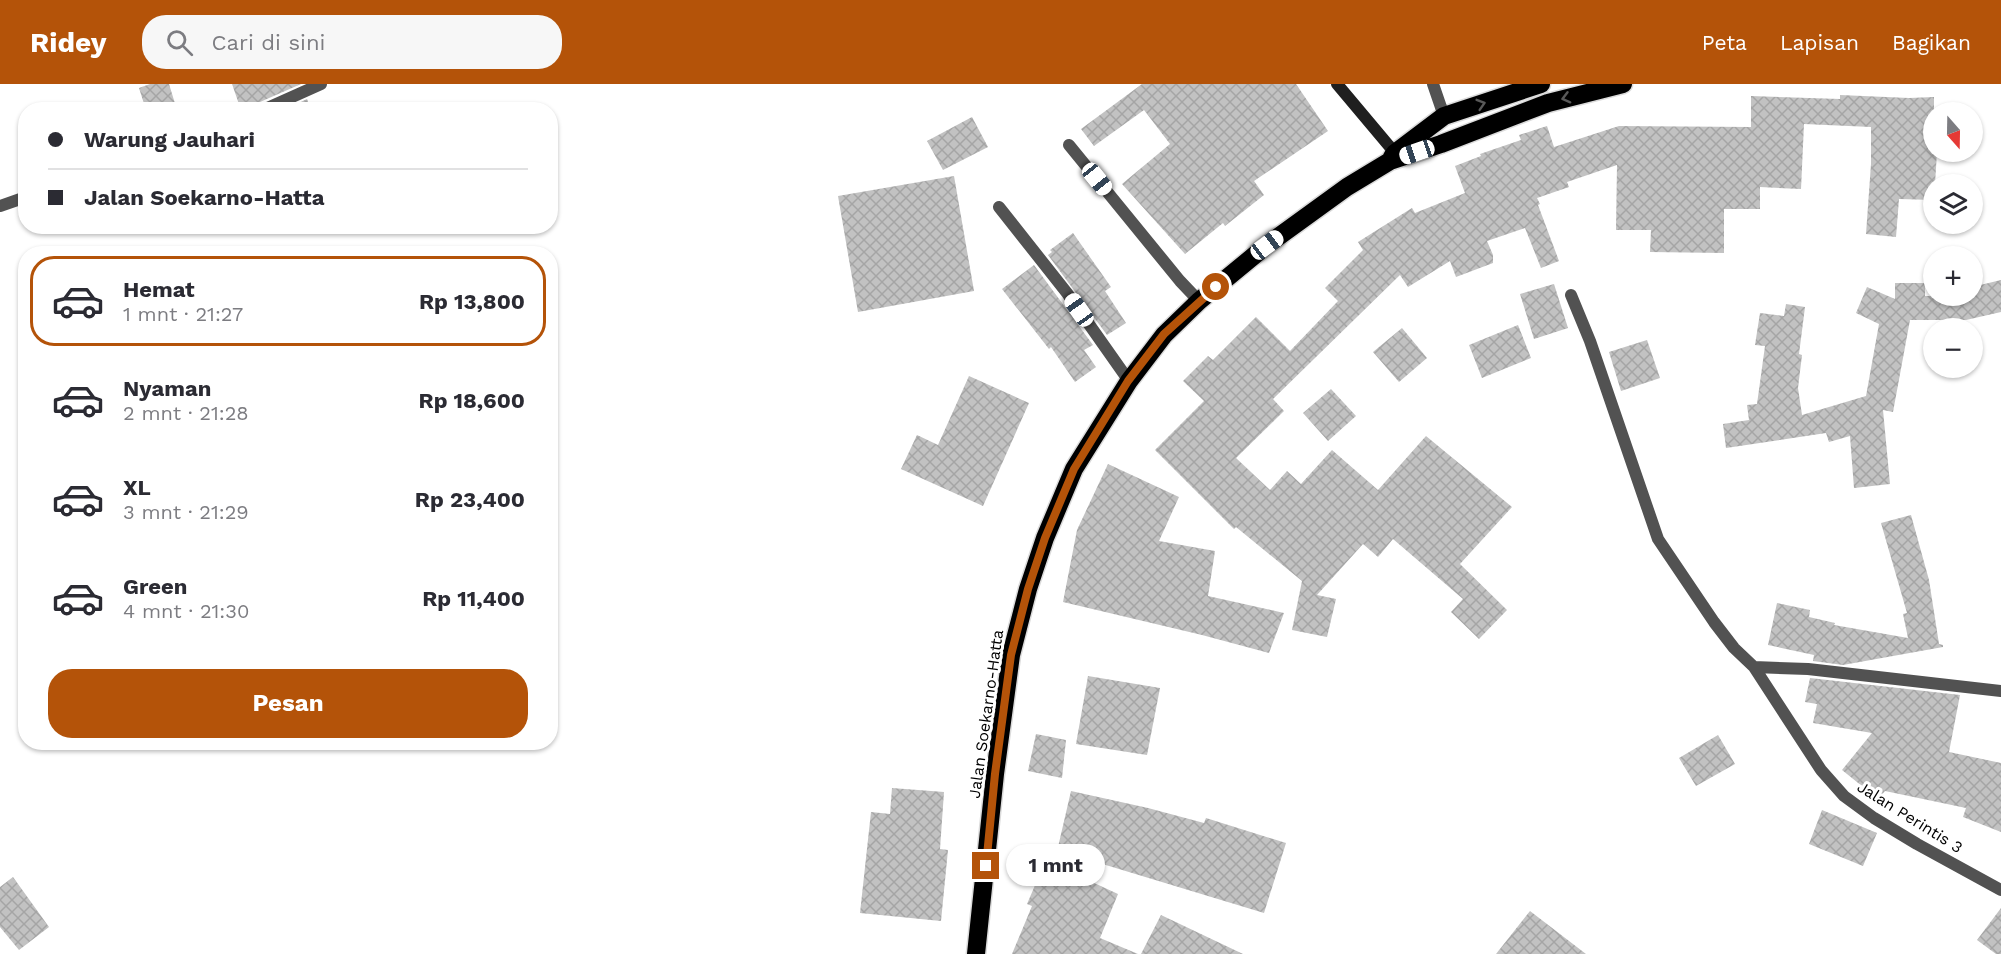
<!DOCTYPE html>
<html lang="id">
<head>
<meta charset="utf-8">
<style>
	:root { --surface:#fff; --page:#f7f7f7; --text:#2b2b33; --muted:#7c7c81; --line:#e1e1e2; --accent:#b45309 }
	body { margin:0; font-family:"Work Sans",sans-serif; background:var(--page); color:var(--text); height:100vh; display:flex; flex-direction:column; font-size:22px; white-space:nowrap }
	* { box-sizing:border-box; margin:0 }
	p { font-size:20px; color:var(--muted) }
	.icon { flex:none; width:33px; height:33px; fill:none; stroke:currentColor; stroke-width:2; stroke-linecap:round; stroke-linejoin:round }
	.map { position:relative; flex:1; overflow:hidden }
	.panel { position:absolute; left:18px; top:162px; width:540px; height:504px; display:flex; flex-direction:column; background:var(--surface); border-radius:24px; box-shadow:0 2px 4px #0004 }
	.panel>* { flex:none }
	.banner { position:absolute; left:18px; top:18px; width:540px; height:132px; border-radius:24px; box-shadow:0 2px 4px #0004; display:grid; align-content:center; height:132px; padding:0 30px; background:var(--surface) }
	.needle { width:39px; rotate:160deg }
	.controls { position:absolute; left:1923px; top:18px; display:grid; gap:12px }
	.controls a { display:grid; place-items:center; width:60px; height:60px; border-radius:50%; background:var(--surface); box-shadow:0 2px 4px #0004; font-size:30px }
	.end { position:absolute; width:27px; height:27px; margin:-14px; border:8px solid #b45309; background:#fff; box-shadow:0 0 0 3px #fff }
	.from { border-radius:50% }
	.bubble { position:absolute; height:42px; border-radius:21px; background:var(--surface); box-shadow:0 2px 4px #0004; font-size:20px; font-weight:700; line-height:42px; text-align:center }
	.car { position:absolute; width:18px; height:36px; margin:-18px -9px; border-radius:8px; box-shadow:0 0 4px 2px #0007; background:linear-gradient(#fff 24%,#345 0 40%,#fff 0 76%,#345 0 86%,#fff 0) }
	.banner b { display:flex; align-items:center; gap:21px; height:57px; font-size:22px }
	.banner b+b { border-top:2px solid var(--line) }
	.banner i { width:15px; height:15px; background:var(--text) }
	ul { padding:10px 0 0; list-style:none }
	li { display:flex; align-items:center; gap:18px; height:90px; margin:0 12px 9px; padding:0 18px; border:3px solid transparent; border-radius:24px }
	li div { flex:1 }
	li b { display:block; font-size:22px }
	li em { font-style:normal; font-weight:700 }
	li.active { border-color:var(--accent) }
	li>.icon { width:54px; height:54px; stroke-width:1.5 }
	.action { display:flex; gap:12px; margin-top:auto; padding:12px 30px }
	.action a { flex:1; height:69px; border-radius:24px; background:var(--accent); color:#fff; font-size:24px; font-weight:700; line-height:69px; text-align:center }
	header { display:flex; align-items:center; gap:36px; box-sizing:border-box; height:84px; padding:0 30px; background:var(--accent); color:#fff }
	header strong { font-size:28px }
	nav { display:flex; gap:33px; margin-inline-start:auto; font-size:21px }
	.search { width:420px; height:54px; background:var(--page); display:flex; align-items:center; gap:15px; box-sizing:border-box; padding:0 21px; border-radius:24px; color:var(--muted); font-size:22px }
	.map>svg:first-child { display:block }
</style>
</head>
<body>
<header>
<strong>Ridey</strong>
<div class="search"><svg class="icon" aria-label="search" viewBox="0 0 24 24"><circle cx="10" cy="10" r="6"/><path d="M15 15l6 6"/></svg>Cari di sini</div>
<nav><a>Peta</a><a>Lapisan</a><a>Bagikan</a></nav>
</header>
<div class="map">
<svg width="2001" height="870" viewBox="0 0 2001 870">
	<defs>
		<pattern id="building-cross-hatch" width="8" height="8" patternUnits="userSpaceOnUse" patternTransform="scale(1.5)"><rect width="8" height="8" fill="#c2c2c2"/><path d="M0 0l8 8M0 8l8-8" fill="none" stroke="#a5a5a5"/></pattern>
	</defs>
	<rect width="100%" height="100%" fill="#fff"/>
	<!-- building -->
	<path fill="url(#building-cross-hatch)" d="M 150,0 L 169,0 L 177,26 L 146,26 L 139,4 Z
		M 232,0 L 301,0 L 260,18 L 255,26 L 241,26 Z
		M 1142,0 L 1296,0 L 1328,47 L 1254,97 L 1264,111 L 1225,142 L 1223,139 L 1185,170 L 1122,100 L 1170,60 L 1144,26 L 1094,62 L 1081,45 Z
		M 1840,11 L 1909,14 L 1934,13 L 1934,68 L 1937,68 L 1934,116 L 1899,115 L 1896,153 L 1866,150 L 1871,80 L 1871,43 L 1804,40 L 1801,105 L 1760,103 L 1760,125 L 1724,125 L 1724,169 L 1650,168 L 1651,146 L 1616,146 L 1617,81 L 1567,98 L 1569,103 L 1537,114 L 1540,120 L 1538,121 L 1559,177 L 1541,184 L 1525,144 L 1487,157 L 1493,171 L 1493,179 L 1456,193 L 1450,177 L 1408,203 L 1400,191 L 1273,315 L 1284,327 L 1236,374 L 1270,406 L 1287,387 L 1301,400 L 1332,366 L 1378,406 L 1426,352 L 1512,423 L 1460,480 L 1507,526 L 1479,555 L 1451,528 L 1463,515 L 1393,455 L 1378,473 L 1363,460 L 1317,511 L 1336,515 L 1327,553 L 1292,546 L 1302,497 L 1236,443 L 1234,445 L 1155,366 L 1204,317 L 1183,297 L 1208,272 L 1213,276 L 1256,233 L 1290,267 L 1338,217 L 1325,204 L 1363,166 L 1358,158 L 1412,124 L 1415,129 L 1465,109 L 1455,82 L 1481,72 L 1480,70 L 1521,56 L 1519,51 L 1547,42 L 1554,63 L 1619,42 L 1751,43 L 1751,12 L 1840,15 Z
		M 307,15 L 311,26 L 284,26 Z
		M 972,33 L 988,63 L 943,86 L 927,57 Z
		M 954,92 L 974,207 L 858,228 L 838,112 Z
		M 1073,149 L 1111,203 L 1105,207 L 1126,239 L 1107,251 L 1048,171 L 1052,168 L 1050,166 Z
		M 1034,181 L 1093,261 L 1084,266 L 1096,283 L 1075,298 L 1051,263 L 1049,265 L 1002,205 Z
		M 2001,196 L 2001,228 L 1966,236 L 1910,236 L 1893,328 L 1883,326 L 1890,400 L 1854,404 L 1850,352 L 1829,358 L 1826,349 L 1726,364 L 1723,340 L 1749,336 L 1747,321 L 1757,320 L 1765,262 L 1755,261 L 1760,229 L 1784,232 L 1786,220 L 1805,223 L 1799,270 L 1802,271 L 1798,304 L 1802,331 L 1866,312 L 1879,240 L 1856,229 L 1867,203 L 1895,215 L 1895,199 L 1925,199 L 1925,212 L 1972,212 L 1972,203 Z
		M 1554,200 L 1568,244 L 1534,255 L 1520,210 Z
		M 1518,241 L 1531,274 L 1482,294 L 1469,261 Z
		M 1402,244 L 1427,274 L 1399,298 L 1373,268 Z
		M 1647,256 L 1660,294 L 1621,307 L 1609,268 Z
		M 969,292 L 1029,319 L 983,422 L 901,385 L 917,351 L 938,361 Z
		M 1331,305 L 1356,332 L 1328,357 L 1303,329 Z
		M 1108,380 L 1179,413 L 1159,457 L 1215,467 L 1208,512 L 1284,529 L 1269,569 L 1202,551 L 1063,518 L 1077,446 Z
		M 1911,431 L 1929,496 L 1939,560 L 1943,561 L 1943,563 L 1843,581 L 1813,577 L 1814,571 L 1768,561 L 1777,519 L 1810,526 L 1809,533 L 1835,539 L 1834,541 L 1908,554 L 1903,530 L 1907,529 L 1881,439 Z
		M 1088,592 L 1160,604 L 1147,671 L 1076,660 Z
		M 1810,594 L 1960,611 L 1949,668 L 2001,679 L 2001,748 L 1963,733 L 1966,724 L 1885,707 L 1878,715 L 1842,686 L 1872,649 L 1813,639 L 1817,620 L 1805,618 Z
		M 1036,650 L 1066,656 L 1062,694 L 1028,687 Z
		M 1718,651 L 1735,680 L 1696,702 L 1679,674 Z
		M 892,704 L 944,708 L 940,765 L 948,766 L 941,837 L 860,829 L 871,728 L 890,730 Z
		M 1071,707 L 1148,724 L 1204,739 L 1206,734 L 1286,759 L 1264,829 L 1086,775 L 1079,792 L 1118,810 L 1100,854 L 1138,870 L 1012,870 L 1032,822 L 1027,820 L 1042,785 L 1052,789 Z
		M 1822,726 L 1877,749 L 1863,782 L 1809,760 Z
		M 13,793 L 49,843 L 19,866 L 0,843 L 0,803 Z
		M 2001,824 L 2001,870 L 1996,870 L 1977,856 Z
		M 1530,827 L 1586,870 L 1496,870 Z
		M 1161,831 L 1243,870 L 1141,870 Z"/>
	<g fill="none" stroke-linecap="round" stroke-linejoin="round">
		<defs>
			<path id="highway" d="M 1392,73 L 1395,69 L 1444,32 L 1541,0
				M 976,870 L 995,690 L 1011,571 L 1028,505 L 1045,454 L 1074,385 L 1129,297 L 1164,251 L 1199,217 L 1267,161 L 1347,103 L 1390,77 L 1441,60 L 1548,19 L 1623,0"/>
		</defs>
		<!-- highway casing -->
		<use href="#highway" stroke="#dbdbdb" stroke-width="21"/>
		<!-- lane -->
		<path stroke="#525252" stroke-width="12" d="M 263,26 L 321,0
			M 0,122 L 26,113"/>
		<!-- street -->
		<path stroke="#525252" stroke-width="12" d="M 1433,0 L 1444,32
			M 1069,61 L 1180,197 L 1199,217
			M 999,123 L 1067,209 L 1129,297
			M 1571,211 L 1590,257 L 1658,455 L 1714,538 L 1734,564 L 1754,583 L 1821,686 L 1844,712 L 1874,734 L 1917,760 L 2001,806
			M 1754,583 L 1808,585 L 2001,607"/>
		<!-- secondary -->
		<path stroke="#1f1f1f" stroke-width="12" d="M 1337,0 L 1395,69"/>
		<!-- highway -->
		<use href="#highway" stroke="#000" stroke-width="18"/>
	</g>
	<!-- one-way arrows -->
	<defs><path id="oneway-chevron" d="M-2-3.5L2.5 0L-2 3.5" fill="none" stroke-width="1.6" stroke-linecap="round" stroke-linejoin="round" transform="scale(1.5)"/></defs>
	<g stroke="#595959">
		<use href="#oneway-chevron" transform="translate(1566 14) rotate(165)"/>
		<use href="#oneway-chevron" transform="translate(1481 20) rotate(-17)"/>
	</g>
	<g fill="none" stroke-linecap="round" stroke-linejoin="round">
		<!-- route -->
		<path stroke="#b45309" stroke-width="8" d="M 986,782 L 995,690 L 1011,571 L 1028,505 L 1045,454 L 1074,385 L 1128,297 L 1164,250 L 1216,203"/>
	</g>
	<g text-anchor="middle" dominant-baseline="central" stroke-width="6" stroke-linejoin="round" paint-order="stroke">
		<!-- street labels -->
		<g font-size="16" fill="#000" stroke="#fff">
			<text transform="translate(986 630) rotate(-82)">Jalan Soekarno-Hatta</text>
			<text transform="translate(1910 733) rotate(32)">Jalan Perintis 3</text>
		</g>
	</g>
</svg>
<div class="controls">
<a><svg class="needle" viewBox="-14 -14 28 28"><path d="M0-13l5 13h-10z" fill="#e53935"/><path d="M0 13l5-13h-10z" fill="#7c7c81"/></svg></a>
<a><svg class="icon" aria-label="layers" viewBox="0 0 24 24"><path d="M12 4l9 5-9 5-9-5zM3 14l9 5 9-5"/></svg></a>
<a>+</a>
<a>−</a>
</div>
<i class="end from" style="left:1216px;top:203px"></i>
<i class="end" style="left:986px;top:782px"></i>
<div class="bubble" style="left:1006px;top:760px;width:99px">1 mnt</div>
<i class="car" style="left:1417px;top:68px;rotate:251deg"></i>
<i class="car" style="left:1097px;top:95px;rotate:141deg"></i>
<i class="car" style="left:1267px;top:161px;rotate:53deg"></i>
<i class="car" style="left:1079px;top:226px;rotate:325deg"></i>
<div class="banner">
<b><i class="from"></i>Warung Jauhari</b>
<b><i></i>Jalan Soekarno-Hatta</b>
</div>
<section class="panel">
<ul>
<li class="active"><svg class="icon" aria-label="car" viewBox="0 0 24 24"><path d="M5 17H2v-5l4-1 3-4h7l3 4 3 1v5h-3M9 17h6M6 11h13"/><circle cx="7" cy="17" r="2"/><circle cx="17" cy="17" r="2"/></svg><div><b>Hemat</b><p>1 mnt · 21:27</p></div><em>Rp 13,800</em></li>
<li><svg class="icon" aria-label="car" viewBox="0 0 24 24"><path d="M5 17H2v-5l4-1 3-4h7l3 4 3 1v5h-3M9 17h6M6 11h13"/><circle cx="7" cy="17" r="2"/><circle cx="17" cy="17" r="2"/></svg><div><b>Nyaman</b><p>2 mnt · 21:28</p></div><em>Rp 18,600</em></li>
<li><svg class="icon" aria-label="car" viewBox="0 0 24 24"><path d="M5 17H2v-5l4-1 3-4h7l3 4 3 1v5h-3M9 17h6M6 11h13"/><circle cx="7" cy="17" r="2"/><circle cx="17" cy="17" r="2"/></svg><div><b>XL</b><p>3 mnt · 21:29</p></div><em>Rp 23,400</em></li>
<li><svg class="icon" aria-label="car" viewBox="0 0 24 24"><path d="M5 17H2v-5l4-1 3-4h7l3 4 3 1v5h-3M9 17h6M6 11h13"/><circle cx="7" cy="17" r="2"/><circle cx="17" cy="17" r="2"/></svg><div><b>Green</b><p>4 mnt · 21:30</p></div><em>Rp 11,400</em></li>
</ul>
<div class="action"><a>Pesan</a></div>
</section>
</div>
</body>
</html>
